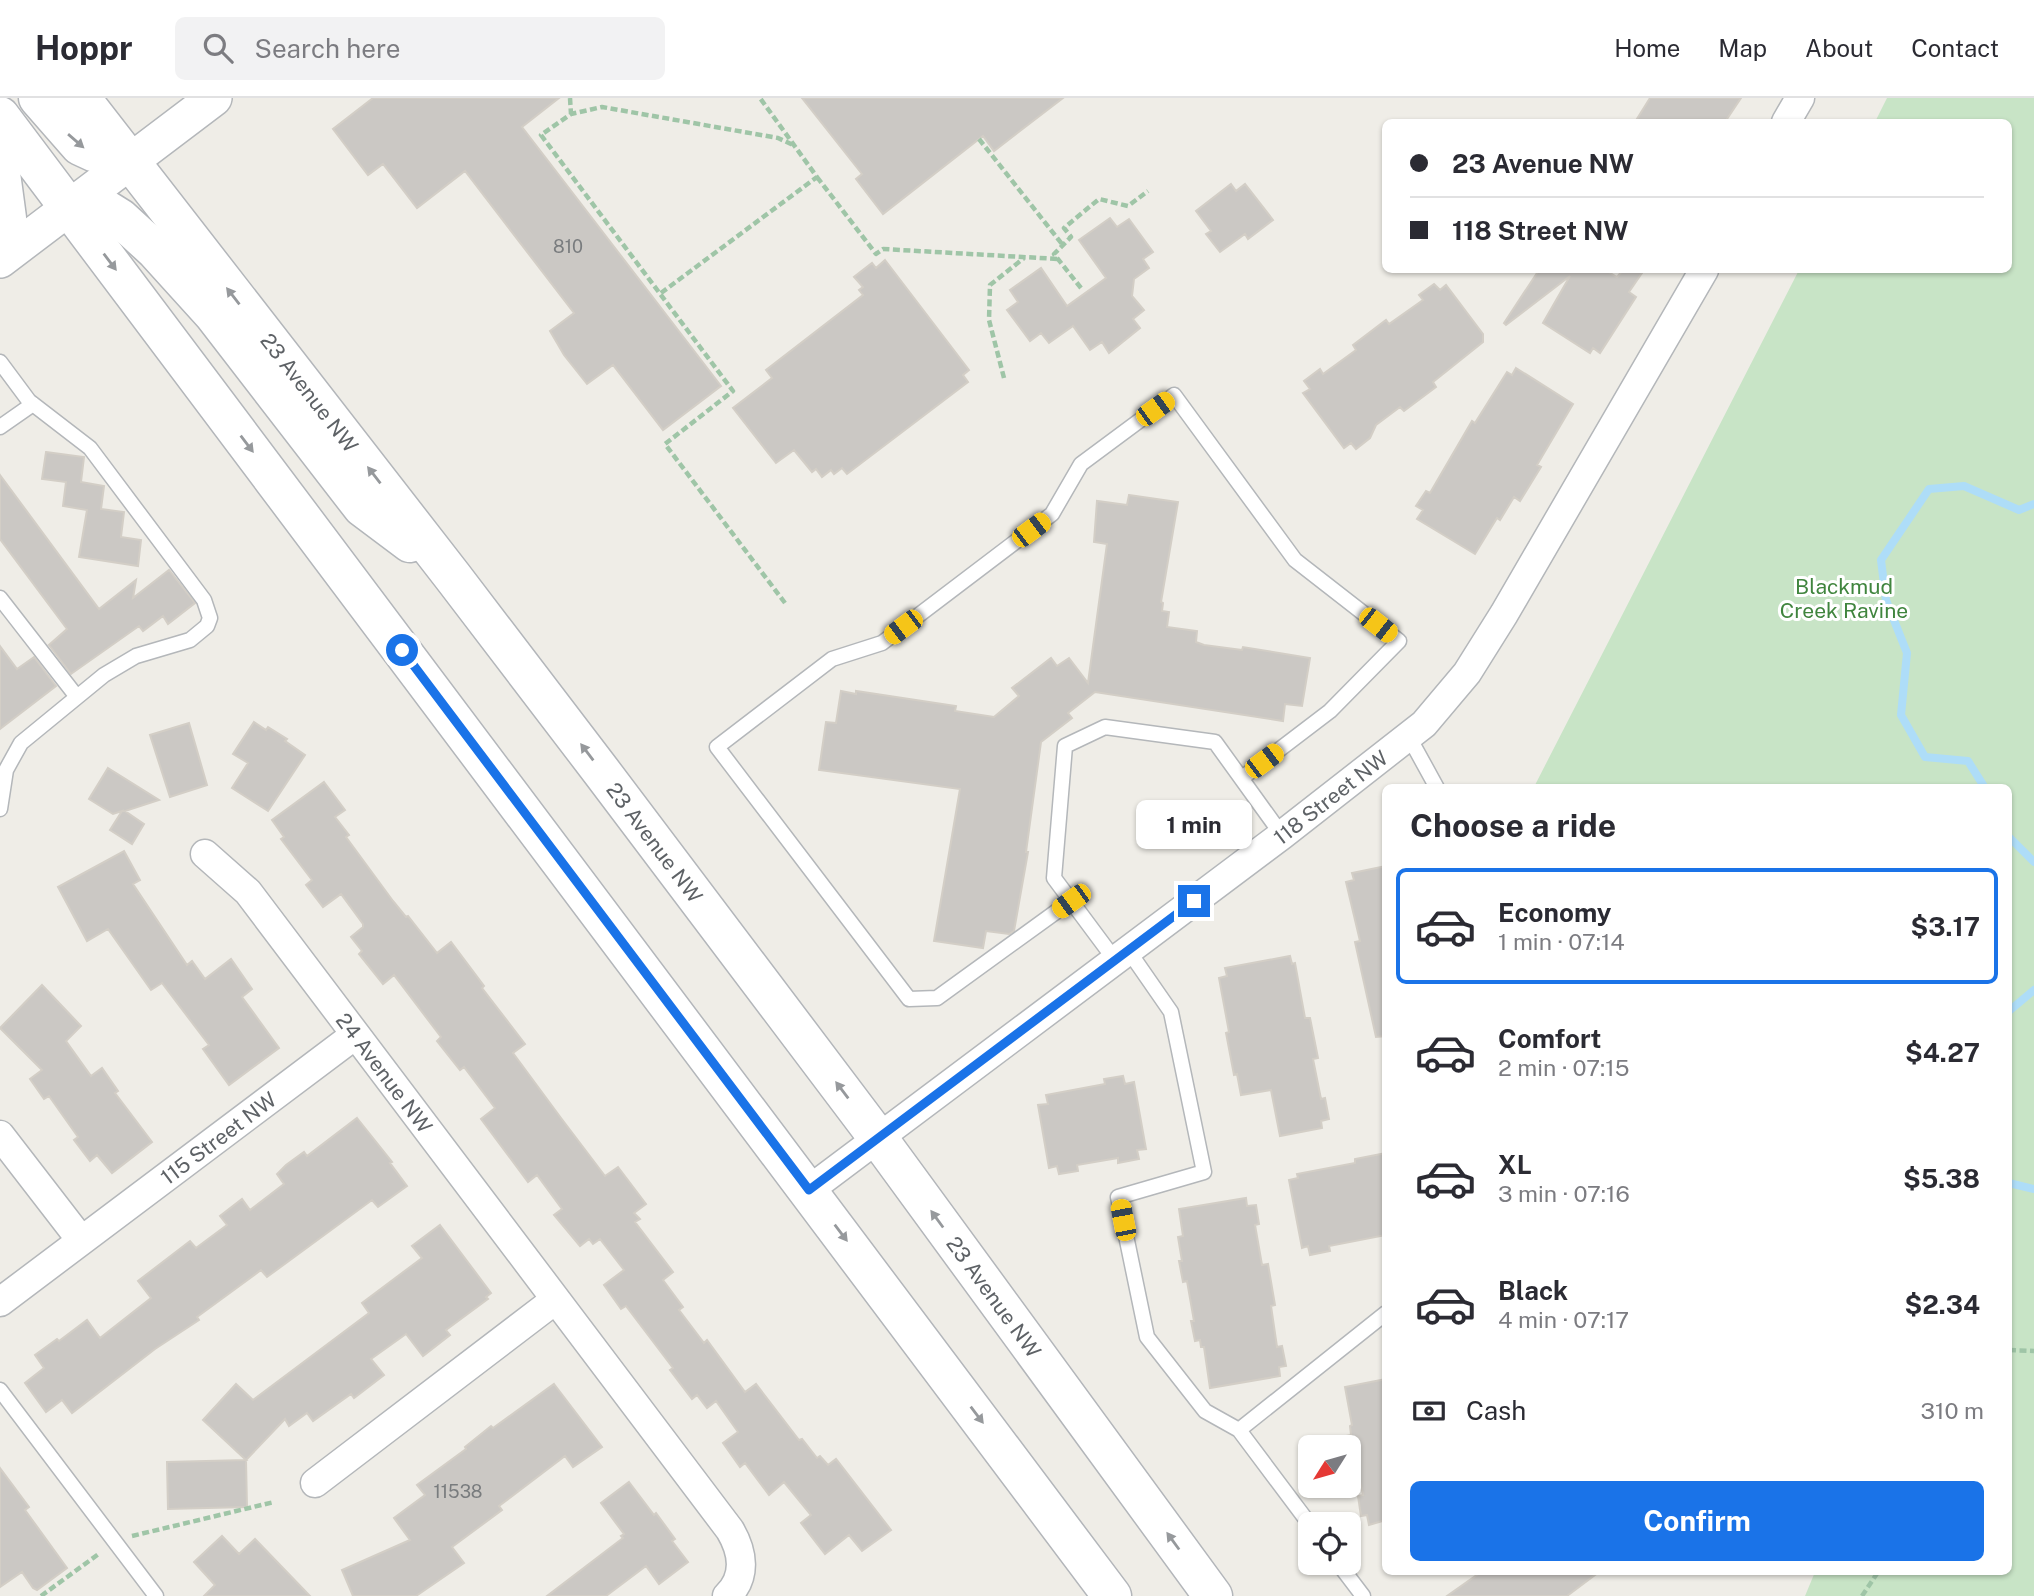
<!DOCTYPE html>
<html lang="en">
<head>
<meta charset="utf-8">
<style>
	:root { --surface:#fff; --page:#f2f2f3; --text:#2b2b33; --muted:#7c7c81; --line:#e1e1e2; --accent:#1a73e8 }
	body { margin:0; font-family:"Public Sans",sans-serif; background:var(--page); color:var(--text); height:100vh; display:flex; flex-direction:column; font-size:26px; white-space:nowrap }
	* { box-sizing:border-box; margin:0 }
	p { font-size:23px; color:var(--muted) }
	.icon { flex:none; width:38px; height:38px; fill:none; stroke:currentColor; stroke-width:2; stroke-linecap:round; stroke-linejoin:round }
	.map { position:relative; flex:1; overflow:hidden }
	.sheet { position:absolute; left:1382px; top:686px; width:630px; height:791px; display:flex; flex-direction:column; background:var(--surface); border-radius:10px; box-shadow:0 2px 5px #0004 }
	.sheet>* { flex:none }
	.top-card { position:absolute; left:1382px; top:21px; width:630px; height:154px; border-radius:10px; box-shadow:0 2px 5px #0004; display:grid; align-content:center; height:154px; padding:0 28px; background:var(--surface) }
	.needle { width:46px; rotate:233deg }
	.fabs { position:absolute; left:1298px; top:1337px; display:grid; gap:14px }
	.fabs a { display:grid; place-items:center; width:63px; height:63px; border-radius:10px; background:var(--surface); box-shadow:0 2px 5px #0004; font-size:35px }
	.end { position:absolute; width:32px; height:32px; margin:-16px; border:9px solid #1a73e8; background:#fff; box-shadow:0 0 0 4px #fff }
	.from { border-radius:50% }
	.bubble { position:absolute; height:49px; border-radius:10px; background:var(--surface); box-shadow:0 2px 5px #0004; font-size:23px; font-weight:700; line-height:49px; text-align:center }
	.car { position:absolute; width:21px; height:42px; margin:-21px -10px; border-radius:9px; box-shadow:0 0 5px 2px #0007; background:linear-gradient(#f5c518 24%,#345 0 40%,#f5c518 0 76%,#345 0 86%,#f5c518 0) }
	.top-card b { display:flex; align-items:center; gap:24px; height:66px; font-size:26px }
	.top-card b+b { border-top:2px solid var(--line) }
	.top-card i { width:18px; height:18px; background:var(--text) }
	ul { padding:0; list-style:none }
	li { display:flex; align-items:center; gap:21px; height:116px; margin:0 14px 10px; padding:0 14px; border:4px solid transparent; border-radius:10px }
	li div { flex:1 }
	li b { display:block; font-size:26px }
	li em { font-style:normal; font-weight:700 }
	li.active { border-color:var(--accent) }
	li>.icon { width:63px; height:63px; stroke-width:1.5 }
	h2 { padding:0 28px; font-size:32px; line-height:84px }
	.pay { display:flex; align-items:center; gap:18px; height:77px; padding:0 28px; font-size:26px }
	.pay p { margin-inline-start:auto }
	.cta { display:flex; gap:14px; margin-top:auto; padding:14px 28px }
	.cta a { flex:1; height:80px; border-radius:10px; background:var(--accent); color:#fff; font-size:28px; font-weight:700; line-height:80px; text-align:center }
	header { display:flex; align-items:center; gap:42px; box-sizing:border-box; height:98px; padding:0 35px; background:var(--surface); border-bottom:2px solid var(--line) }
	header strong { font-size:33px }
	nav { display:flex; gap:38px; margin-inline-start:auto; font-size:24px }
	.search { width:490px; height:63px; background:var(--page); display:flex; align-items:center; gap:18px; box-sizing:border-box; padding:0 24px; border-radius:10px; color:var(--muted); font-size:26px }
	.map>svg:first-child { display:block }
</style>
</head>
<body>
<header>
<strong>Hoppr</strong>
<div class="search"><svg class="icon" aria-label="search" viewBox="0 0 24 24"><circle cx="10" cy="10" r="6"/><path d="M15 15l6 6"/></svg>Search here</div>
<nav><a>Home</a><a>Map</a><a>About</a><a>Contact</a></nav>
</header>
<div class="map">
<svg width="2034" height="1498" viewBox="0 0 2034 1498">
	<rect width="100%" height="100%" fill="#efede7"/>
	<!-- green -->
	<path fill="#c8e4c6" d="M 1887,0 L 2034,0 L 2034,1498 L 1805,1498 L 1815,1474 L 2009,1474 L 2009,690 L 1534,689 L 1799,172 L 2009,172 L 2009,24 L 1875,24 Z"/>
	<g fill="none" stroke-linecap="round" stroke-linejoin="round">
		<!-- stream -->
		<path stroke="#aeddf8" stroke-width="8" d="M 1985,690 L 1968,663 L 1925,659 L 1901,617 L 1907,555 L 1886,502 L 1881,462 L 1929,391 L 1964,388 L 2019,412 L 2034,406
			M 2009,739 L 2034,764
			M 2009,913 L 2034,892
			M 2009,1085 L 2034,1091"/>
	</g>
	<!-- building -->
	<path fill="#cbc8c4" stroke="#d3cec6" stroke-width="2" d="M 373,0 L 559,0 L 522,29 L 721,288 L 663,332 L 613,267 L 587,286 L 564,257 L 550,233 L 574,215 L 465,73 L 417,110 L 383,66 L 368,77 L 333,31 Z
		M 802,0 L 1063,0 L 994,53 L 983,38 L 883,116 L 856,81 L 862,76 Z
		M 1650,0 L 1741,0 L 1725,24 L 1635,24 Z
		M 1231,86 L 1236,93 L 1245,86 L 1273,122 L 1248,141 L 1245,136 L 1220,154 L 1206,136 L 1211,133 L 1196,113 Z
		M 1110,120 L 1117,129 L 1129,121 L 1153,154 L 1143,161 L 1149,170 L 1134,181 L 1132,198 L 1144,212 L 1133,221 L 1140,230 L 1109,255 L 1102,244 L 1090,252 L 1073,228 L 1049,245 L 1041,235 L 1030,243 L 1007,212 L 1018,204 L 1010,192 L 1041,170 L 1067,208 L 1106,180 L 1079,142 Z
		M 885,162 L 969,272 L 963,277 L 968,284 L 847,376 L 842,370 L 834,376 L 831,372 L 822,379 L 816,371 L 812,374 L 794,352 L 776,365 L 733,310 L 772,280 L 766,272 L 863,197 L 859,192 L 863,189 L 854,179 L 872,165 L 876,170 Z
		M 1539,172 L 1605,172 L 1617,179 L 1623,172 L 1644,172 L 1629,194 L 1636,199 L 1600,255 L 1593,250 L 1590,255 L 1543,225 L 1570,178 L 1506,227 L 1504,225 Z
		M 1434,186 L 1440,192 L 1446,187 L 1483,236 L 1483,244 L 1433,284 L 1436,289 L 1404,313 L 1400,309 L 1376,327 L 1370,340 L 1356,351 L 1351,345 L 1344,350 L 1303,295 L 1310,291 L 1304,283 L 1320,271 L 1323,276 L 1356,252 L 1353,247 L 1386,222 L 1389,226 L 1423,202 L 1419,197 Z
		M 1516,270 L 1573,306 L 1537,367 L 1541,369 L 1520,403 L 1514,399 L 1500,422 L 1497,420 L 1475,456 L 1417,421 L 1423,412 L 1416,408 L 1426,393 L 1430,395 L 1472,323 L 1475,325 L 1507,274 L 1512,277 Z
		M 46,354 L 84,359 L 81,384 L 104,388 L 101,411 L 124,414 L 121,439 L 141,442 L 138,468 L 79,459 L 87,412 L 63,408 L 66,384 L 42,381 Z
		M 0,377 L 99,511 L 136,482 L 133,500 L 169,472 L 195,505 L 168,526 L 163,518 L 143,533 L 139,528 L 71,576 L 49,547 L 67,531 L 0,441 Z
		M 1129,397 L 1178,404 L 1161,504 L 1163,505 L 1162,513 L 1169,514 L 1167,529 L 1197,533 L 1196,544 L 1204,547 L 1242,552 L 1243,549 L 1310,560 L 1302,608 L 1285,606 L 1283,623 L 1095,594 L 1068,615 L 1072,620 L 1041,644 L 1026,754 L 1028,754 L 1014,833 L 1009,836 L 986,833 L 983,850 L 934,843 L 960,691 L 819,672 L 826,624 L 836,625 L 841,593 L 856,596 L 856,593 L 956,608 L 955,613 L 994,619 L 1019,598 L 1012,590 L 1051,560 L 1057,568 L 1069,560 L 1088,585 L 1107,446 L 1094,444 L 1097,403 L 1127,407 Z
		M 0,548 L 17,571 L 34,559 L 56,588 L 0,631 Z
		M 254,624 L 266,632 L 268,629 L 287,641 L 285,643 L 305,657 L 268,713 L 232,690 L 248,665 L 233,656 Z
		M 189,625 L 207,687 L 170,699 L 150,637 Z
		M 108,670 L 159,702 L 125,713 L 144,726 L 132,746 L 110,732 L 122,713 L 113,716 L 89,701 Z
		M 324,684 L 345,712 L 335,719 L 349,737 L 346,739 L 393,803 L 406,819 L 408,818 L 437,855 L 451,844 L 484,888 L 482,890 L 525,946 L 513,955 L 561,1020 L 605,1078 L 618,1069 L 646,1106 L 634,1115 L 640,1121 L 635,1124 L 673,1174 L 663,1182 L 683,1209 L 679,1212 L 704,1245 L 707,1242 L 745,1294 L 756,1286 L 799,1342 L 802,1341 L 817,1360 L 820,1358 L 828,1367 L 836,1361 L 891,1432 L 862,1453 L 849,1437 L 825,1456 L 801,1425 L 811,1417 L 784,1384 L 769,1397 L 745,1365 L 740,1369 L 723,1345 L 738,1334 L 716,1303 L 707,1310 L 697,1297 L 692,1301 L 670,1272 L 673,1270 L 626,1208 L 621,1211 L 604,1187 L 624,1172 L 600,1141 L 593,1146 L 589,1141 L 580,1148 L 554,1117 L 562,1111 L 537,1077 L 528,1084 L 481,1021 L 495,1010 L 464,969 L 460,972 L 437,943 L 441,939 L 394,877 L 383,886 L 359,856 L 362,853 L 351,839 L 363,829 L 363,826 L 341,796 L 323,809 L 306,787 L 312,782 L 281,741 L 284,739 L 272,722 Z
		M 124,753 L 140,782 L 133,786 L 187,867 L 192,863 L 205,881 L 231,861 L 252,891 L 242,899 L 279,950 L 229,987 L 203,951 L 209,947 L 162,885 L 151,892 L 108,831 L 87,843 L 58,789 Z
		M 1386,768 L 1386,938 L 1376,939 L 1355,844 L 1360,843 L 1346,784 L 1354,782 L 1352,775 Z
		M 1290,858 L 1292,866 L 1295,865 L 1305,920 L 1310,920 L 1318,960 L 1313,961 L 1321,1001 L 1325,1000 L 1329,1021 L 1321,1023 L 1322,1030 L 1280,1038 L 1271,992 L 1241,997 L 1237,976 L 1234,977 L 1226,935 L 1229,934 L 1219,880 L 1227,878 L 1225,870 Z
		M 42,887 L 81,928 L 66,943 L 91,978 L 102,970 L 118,993 L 115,995 L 152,1044 L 112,1075 L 97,1057 L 90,1063 L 74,1042 L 78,1039 L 49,998 L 44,1001 L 30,981 L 42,972 L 0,930 Z
		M 1123,978 L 1125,986 L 1134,984 L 1146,1051 L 1137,1052 L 1139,1061 L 1118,1065 L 1118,1060 L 1077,1067 L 1078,1073 L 1059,1076 L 1057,1068 L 1049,1070 L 1038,1007 L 1048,1006 L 1046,997 L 1105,986 L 1104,981 Z
		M 357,1020 L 392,1064 L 390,1065 L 407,1088 L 378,1109 L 372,1102 L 267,1179 L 261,1172 L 197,1219 L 199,1222 L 155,1251 L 72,1315 L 62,1302 L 46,1314 L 25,1285 L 44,1270 L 35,1257 L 57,1241 L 59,1243 L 87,1222 L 100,1240 L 151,1200 L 138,1183 L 190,1143 L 196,1150 L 227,1127 L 220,1118 L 242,1101 L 250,1112 L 284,1086 L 277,1076 L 286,1067 L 304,1054 L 307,1058 Z
		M 1386,1055 L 1386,1137 L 1329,1148 L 1330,1153 L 1310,1157 L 1308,1148 L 1302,1150 L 1289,1082 L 1298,1080 L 1297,1076 L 1355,1065 L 1355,1061 Z
		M 1246,1100 L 1247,1108 L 1256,1107 L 1259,1126 L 1255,1127 L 1262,1167 L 1268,1166 L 1275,1207 L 1271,1208 L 1277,1249 L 1282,1248 L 1286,1268 L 1279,1269 L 1280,1278 L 1210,1290 L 1204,1249 L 1201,1249 L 1200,1242 L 1195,1243 L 1191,1223 L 1194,1223 L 1187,1183 L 1183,1184 L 1179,1163 L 1182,1163 L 1178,1139 L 1183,1138 L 1179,1111 Z
		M 440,1127 L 491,1195 L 486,1199 L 488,1201 L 446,1232 L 450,1237 L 423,1258 L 406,1236 L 371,1261 L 384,1277 L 354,1300 L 351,1296 L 313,1323 L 307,1315 L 289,1328 L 285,1321 L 246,1362 L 247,1409 L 168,1411 L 167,1364 L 246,1362 L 203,1322 L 236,1286 L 253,1302 L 369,1215 L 362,1205 L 422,1160 L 412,1148 Z
		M 1386,1281 L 1386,1422 L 1369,1427 L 1367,1417 L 1361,1418 L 1358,1398 L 1363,1397 L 1354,1357 L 1350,1358 L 1346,1338 L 1351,1337 L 1350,1328 L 1352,1327 L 1345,1289 Z
		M 554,1286 L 602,1349 L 573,1369 L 565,1358 L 499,1408 L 502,1412 L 452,1449 L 464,1465 L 416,1498 L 353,1498 L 342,1472 L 410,1442 L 394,1420 L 425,1397 L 417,1387 L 466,1351 L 465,1349 L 491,1328 L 493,1330 Z
		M 0,1370 L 29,1409 L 25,1412 L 67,1470 L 37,1492 L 33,1490 L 22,1474 L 0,1489 Z
		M 629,1384 L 654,1417 L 656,1415 L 675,1441 L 672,1443 L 688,1464 L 659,1486 L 646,1468 L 606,1498 L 547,1498 L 623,1440 L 621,1438 L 624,1436 L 601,1405 Z
		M 222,1438 L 239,1456 L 255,1441 L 310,1498 L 204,1498 L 215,1487 L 194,1464 Z
		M 1481,1474 L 1599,1474 L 1567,1498 L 1447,1498 Z"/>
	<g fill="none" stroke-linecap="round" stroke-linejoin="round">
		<defs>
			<path id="service" d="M 0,264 L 29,303 L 90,350 L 204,502 L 210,520 L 207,528 L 190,542 L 136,558 L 104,577 L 21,645 L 6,672 L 0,711
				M 0,329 L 33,306
				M 0,500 L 77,599
				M 1409,639 L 1437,690
				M 1071,803 L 937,900 L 909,901 L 717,649 L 832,561 L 882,545 L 1052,416 L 1081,366 L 1174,297 L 1295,462 L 1399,543 L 1330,613 L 1242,680
				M 1128,852 L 1171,914 L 1204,1074 L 1118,1099 L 1147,1239 L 1205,1313 L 1239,1332 L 1386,1215
				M 1115,862 L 1054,780 L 1065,648 L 1105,629 L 1215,644 L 1282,737
				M 0,1292 L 156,1498
				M 1239,1332 L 1311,1428
				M 1338,1465 L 1363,1498"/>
			<g id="minor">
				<path d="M 1786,24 L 1800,0"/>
				<path id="s1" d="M 205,756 L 248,794 L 730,1432 C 743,1454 747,1479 727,1498"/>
				<path d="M 0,1037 L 81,1142"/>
				<path id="s2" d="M 809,1092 L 1282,737 L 1424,626 L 1467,575 L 1504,516 L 1704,172"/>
				<path id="s3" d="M 0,1204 L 355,937"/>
				<path d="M 315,1385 L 555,1202"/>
			</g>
			<path id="tertiary" d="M 0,162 L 214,0"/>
			<g id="secondary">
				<path d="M 38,0 L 80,48 L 93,54 L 130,63"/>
				<path id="s4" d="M 81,0 L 453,479 L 601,673 L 878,1040 L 1213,1498"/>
				<path d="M 0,18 L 1112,1498"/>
				<path d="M 0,68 L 7,120 L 0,152"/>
				<path d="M 69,110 L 96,105 L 120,120 L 155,152 L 213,216 L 362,409 L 410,445"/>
			</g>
		</defs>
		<!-- service casing -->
		<use href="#service" stroke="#b4b7ba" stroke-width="17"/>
		<!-- minor casing -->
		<use href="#minor" stroke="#b4b7ba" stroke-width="31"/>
		<!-- tertiary casing -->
		<use href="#tertiary" stroke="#b4b7ba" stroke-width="38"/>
		<!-- secondary casing -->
		<use href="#secondary" stroke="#b3b6ba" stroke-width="41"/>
		<!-- path -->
		<path stroke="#9fc5a7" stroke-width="4.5" stroke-dasharray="7 3.5" stroke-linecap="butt" d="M 570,0 L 571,16
			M 979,41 L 1062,146
			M 817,79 L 876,156 L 883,151 L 1058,161
			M 1081,190 L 1054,156 L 1071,139 L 1064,130 L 1099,101 L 1128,108 L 1148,93
			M 661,195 L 817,79 L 760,0
			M 1004,280 L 989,222 L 990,187 L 1024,160
			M 785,505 L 665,346 L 733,293 L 541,37 L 571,16 L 602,9 L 778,40 L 793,47
			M 2009,1252 L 2034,1253
			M 132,1438 L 274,1404
			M 41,1498 L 100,1455
			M 1862,1498 L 1878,1474"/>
		<!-- service -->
		<use href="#service" stroke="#fff" stroke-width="14"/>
		<!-- minor -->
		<use href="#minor" stroke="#fff" stroke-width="28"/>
		<!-- tertiary -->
		<use href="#tertiary" stroke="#fff" stroke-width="35"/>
		<!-- secondary -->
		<use href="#secondary" stroke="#fff" stroke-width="38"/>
	</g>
	<!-- one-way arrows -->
	<defs><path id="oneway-solid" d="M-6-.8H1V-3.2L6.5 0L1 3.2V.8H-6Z" transform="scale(1.75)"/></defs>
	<g fill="#96999c">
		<use href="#oneway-solid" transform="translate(76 43) rotate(41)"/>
		<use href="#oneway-solid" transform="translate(110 164) rotate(53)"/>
		<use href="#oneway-solid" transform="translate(233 198) rotate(-128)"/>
		<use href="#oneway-solid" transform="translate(247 346) rotate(53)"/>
		<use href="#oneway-solid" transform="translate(374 377) rotate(-128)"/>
		<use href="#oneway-solid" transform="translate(587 654) rotate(-127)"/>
		<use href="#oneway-solid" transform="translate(842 992) rotate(-127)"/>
		<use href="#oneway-solid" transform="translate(937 1121) rotate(-126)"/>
		<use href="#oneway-solid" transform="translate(841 1135) rotate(53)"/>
		<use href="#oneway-solid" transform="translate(977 1317) rotate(53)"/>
		<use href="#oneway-solid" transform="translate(1173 1443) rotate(-126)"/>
	</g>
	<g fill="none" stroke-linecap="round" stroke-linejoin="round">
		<!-- route -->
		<path stroke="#1a73e8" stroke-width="9" d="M 402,552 L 809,1092 L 1194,803"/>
	</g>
	<g text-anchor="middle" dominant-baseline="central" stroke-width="6" stroke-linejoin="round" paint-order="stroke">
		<!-- number labels -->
		<g font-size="18" fill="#797c7e">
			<text x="568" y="148">810</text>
			<text x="458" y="1393">11538</text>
		</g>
		<!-- street labels -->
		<g font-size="21" fill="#5e6266" stroke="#fff">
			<text stroke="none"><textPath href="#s4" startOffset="373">23 Avenue NW</textPath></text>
			<text stroke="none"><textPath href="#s2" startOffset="653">118 Street NW</textPath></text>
			<text stroke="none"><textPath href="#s4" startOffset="940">23 Avenue NW</textPath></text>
			<text stroke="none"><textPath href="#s1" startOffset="284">24 Avenue NW</textPath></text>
			<text stroke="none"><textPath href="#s3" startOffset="273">115 Street NW</textPath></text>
			<text stroke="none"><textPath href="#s4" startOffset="1507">23 Avenue NW</textPath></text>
		</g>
		<!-- park labels -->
		<g font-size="21" fill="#40853e" stroke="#fff">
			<text x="1844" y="488">Blackmud<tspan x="1844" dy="24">Creek Ravine</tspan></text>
		</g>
	</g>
</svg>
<div class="fabs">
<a><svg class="needle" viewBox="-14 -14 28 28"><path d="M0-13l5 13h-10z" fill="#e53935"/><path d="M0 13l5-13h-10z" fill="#7c7c81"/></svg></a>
<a><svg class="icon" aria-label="locate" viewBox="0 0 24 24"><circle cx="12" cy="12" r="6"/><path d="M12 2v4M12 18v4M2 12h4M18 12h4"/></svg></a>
</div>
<i class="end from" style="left:402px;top:552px"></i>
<i class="end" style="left:1194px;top:803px"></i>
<div class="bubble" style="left:1136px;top:702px;width:116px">1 min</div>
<i class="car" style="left:1155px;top:311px;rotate:54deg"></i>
<i class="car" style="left:1031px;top:432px;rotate:53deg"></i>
<i class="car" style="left:1378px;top:527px;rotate:128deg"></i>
<i class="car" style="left:903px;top:529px;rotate:233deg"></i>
<i class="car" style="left:1264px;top:663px;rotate:53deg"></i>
<i class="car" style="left:1071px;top:803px;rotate:234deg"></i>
<i class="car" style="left:1123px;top:1122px;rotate:349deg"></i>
<div class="top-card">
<b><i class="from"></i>23 Avenue NW</b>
<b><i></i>118 Street NW</b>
</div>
<section class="sheet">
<h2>Choose a ride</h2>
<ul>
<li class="active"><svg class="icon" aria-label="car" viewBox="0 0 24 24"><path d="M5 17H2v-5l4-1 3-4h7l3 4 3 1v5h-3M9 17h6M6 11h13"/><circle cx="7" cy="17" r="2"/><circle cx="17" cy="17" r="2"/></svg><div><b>Economy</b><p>1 min · 07:14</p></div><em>$3.17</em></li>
<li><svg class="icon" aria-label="car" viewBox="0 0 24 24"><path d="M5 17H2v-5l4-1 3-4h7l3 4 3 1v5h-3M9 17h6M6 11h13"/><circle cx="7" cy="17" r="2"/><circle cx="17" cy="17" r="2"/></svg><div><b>Comfort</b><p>2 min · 07:15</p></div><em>$4.27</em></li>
<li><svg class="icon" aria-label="car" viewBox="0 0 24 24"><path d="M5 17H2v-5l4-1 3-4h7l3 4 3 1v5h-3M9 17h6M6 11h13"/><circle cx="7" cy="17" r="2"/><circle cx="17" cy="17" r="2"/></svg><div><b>XL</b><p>3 min · 07:16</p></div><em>$5.38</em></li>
<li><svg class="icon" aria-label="car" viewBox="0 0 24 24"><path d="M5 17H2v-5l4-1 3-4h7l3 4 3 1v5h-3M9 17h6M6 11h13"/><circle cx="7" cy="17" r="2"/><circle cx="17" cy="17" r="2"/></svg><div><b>Black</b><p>4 min · 07:17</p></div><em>$2.34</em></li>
</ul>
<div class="pay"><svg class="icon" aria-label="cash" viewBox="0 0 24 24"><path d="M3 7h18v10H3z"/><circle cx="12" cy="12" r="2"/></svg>Cash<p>310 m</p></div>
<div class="cta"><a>Confirm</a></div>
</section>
</div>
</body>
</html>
